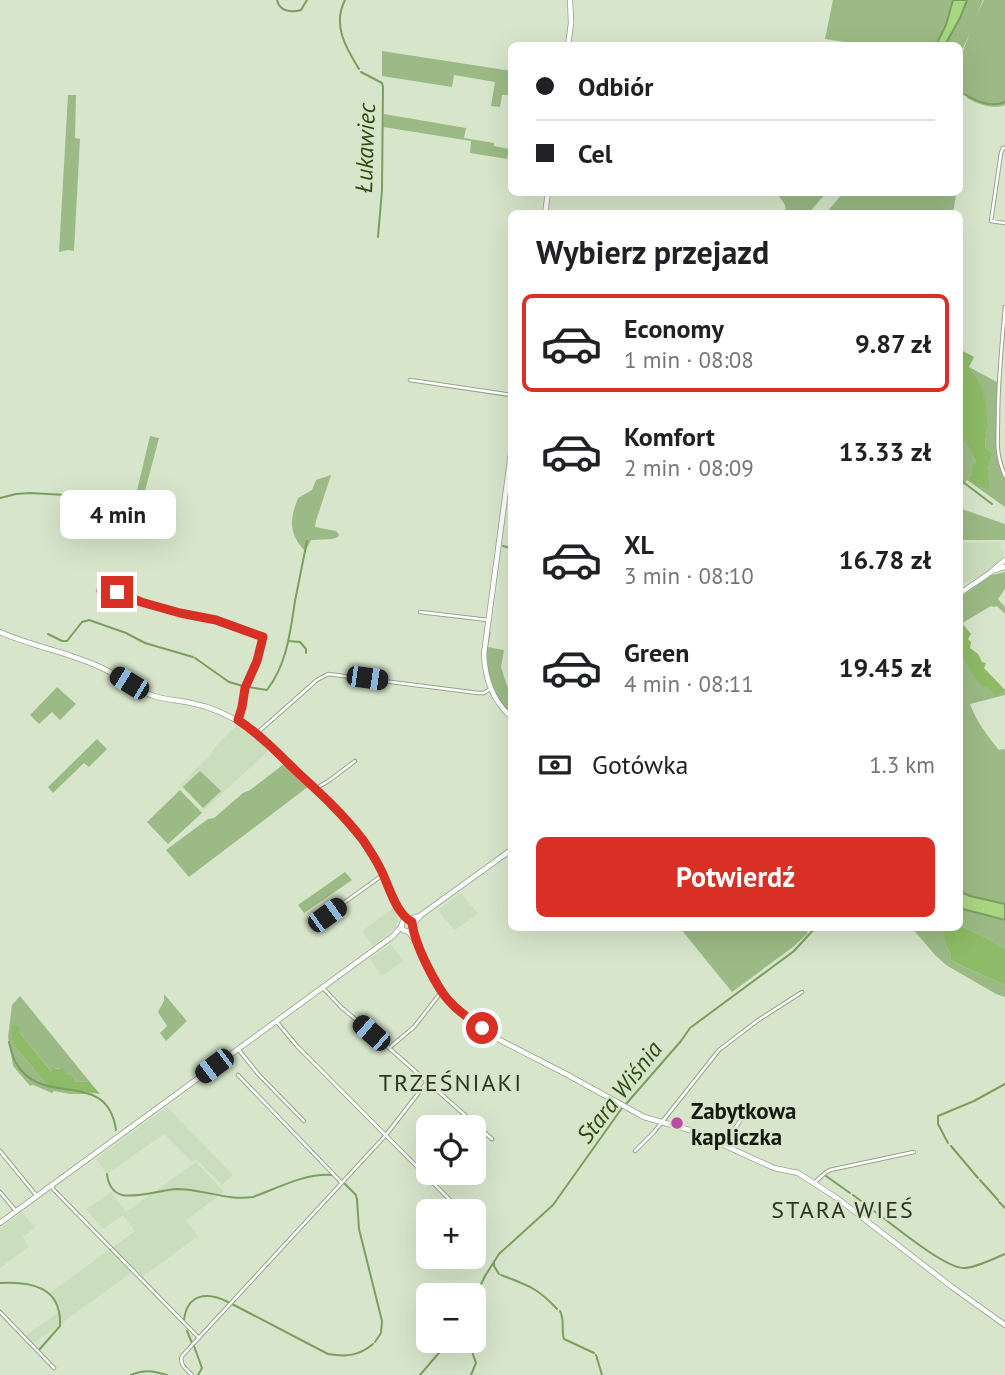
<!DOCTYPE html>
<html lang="pl">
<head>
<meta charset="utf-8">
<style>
	:root { --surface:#fff; --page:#f2f2f2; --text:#202124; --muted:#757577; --line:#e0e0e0; --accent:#d93025 }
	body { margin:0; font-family:"PT Sans",sans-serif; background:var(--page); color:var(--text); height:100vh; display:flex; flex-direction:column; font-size:26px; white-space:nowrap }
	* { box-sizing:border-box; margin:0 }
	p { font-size:23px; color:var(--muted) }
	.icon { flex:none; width:38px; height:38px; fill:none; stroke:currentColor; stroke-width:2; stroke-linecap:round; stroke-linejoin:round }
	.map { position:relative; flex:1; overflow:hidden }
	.panel { position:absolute; left:508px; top:210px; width:455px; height:721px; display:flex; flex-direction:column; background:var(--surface); border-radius:10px; box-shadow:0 7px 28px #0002 }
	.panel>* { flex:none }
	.guide { position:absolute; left:508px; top:42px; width:455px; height:154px; border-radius:10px; box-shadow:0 7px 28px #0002; display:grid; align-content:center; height:154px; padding:0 28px; background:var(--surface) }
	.controls { position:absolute; left:416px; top:1115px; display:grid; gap:14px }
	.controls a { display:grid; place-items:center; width:70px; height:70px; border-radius:10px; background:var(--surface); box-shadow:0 7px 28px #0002; font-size:35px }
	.end { position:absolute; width:32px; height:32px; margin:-16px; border:9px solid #d93025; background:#fff; box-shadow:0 0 0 4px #fff }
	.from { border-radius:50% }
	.bubble { position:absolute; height:49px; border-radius:10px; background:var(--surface); box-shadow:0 7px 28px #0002; font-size:23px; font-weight:600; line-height:49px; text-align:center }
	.car { position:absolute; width:21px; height:42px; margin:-21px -10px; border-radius:9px; box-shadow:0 0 5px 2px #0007; background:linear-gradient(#222 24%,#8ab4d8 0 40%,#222 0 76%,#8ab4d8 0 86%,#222 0) }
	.guide b { display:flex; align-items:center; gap:24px; height:66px; font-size:26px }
	.guide b+b { border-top:2px solid var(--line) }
	.guide i { width:18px; height:18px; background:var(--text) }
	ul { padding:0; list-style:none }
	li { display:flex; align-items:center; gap:21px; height:98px; margin:0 14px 10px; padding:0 14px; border:4px solid transparent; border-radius:10px }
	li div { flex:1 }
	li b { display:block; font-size:26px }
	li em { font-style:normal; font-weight:600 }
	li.selected { border-color:var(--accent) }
	li>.icon { width:63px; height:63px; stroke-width:1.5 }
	h2 { padding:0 28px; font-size:32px; line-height:84px }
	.pay { display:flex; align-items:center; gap:18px; height:77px; padding:0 28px; font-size:26px }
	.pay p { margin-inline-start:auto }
	.button { display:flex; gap:14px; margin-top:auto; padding:14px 28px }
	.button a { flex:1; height:80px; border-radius:10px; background:var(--accent); color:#fff; font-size:28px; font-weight:600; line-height:80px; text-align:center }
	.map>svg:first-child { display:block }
</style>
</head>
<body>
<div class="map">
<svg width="1005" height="1375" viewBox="0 0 1005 1375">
	<rect width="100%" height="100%" fill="#d7e6cb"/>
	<!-- built -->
	<path fill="#caddbc" d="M 1001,542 L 1000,548 L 1004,552 L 1003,558 L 984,573 L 964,584 L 959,585 L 959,543 Z
		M 236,726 L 245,732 L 247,731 L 269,750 L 204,810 L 180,785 L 211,754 L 215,747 Z
		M 461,893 L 478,914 L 455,930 L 453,929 L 438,910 Z
		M 393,908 L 398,920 L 396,927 L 373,946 L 362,931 Z
		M 391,944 L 403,961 L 382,976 L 370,959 Z
		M 167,1107 L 233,1175 L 222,1185 L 196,1159 L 192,1162 L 164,1134 L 107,1174 L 96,1159 Z
		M 196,1162 L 224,1192 L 186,1220 L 198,1236 L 141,1278 L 112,1248 L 135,1231 L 123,1215 L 103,1229 L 86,1209 L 111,1192 L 126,1212 Z
		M 22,1212 L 35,1228 L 24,1236 L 22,1235 L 28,1247 L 0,1268 L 0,1229 Z
		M 110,1249 L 132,1272 L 33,1344 L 25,1336 L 62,1310 L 50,1293 Z"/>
	<!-- green -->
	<path fill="#9cba85" d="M 833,0 L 953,0 L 946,25 L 936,45 L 852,45 L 852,43 L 825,39 Z
		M 967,0 L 983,0 L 978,12 L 984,0 L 1005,0 L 1005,105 C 993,110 976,104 966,97 L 971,97 L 963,93 L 959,104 L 959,61 L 970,33 L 959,57 L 959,46 L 945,46 L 960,18 Z
		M 382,51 L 511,71 L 510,95 L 502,95 L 500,107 L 491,106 L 495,82 L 454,75 L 452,87 L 382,76 Z
		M 68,95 L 76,95 L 75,138 L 80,139 L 74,251 L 68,250 L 59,252 Z
		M 384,114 L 466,128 L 464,138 L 494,143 L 494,146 L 509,149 L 507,159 L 470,153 L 471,141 L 383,127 Z
		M 941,192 L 956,195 L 953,213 C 941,213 929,209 918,214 L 825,214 L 843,193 Z
		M 777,193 L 826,193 L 808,214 L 786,213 L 785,205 Z
		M 969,367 L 997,382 L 996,453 L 1005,479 L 1005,507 L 967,480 L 963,485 L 959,483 L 959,444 L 966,440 L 976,462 L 972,474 L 968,478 L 988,469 L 993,452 L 986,449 C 984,441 987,435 987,427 C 987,405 983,383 969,367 Z
		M 150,436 L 159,438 L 142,502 L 135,499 Z
		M 331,475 L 316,521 L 315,527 L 336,531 L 339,534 L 338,537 L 332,539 L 311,540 L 306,550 L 304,550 C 288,532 290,519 298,498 L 312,490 L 316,480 Z
		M 959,508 L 1005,524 L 1005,540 L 959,540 Z
		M 1005,572 L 1005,589 L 998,599 L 1005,607 L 1005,614 L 997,606 L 994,607 L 991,606 L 964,622 L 963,616 L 959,618 L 959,598 L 992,575 Z
		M 488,632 L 491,632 L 488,647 L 504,650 L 501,667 L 507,686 L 511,691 L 511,714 C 487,692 485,663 488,632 Z
		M 959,650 L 968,668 L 987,687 L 1004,693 L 1005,690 L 1005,695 L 970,704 C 977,723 987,735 999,750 L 1005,749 L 1005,904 L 970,896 L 959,891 Z
		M 57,687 L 76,704 L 60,720 L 52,712 L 39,724 L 30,715 Z
		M 97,739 L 107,749 L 89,767 L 84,763 L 53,793 L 48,787 Z
		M 284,764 L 309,786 L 189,877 L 166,850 L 208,819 L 214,818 L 243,793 L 250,790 Z
		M 200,771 L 221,791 L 203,808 L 183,787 Z
		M 180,790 L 202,813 L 168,844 L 147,822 Z
		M 345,872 L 352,880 L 304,913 L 298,905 Z
		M 959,908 L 1005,920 L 1005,949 L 985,937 L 959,925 Z
		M 680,928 L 804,928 L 808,933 L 793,947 L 732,992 Z
		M 912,928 L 945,928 L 948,950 L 951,955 L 950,959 L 962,966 L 1005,985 L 1005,997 L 996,994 L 946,965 L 935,955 Z
		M 164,994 L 187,1021 L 166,1041 L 160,1033 L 167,1026 L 158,1012 L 164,1001 Z
		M 20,996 L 89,1081 L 76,1082 L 71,1074 L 67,1075 L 60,1068 L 54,1069 L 52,1072 L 19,1032 L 13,1044 L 48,1086 L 88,1092 L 94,1094 L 70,1094 L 54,1091 L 52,1093 L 33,1085 L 30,1086 L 13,1066 L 8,1037 L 12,1005 Z"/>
	<!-- forest -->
	<path fill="#8ebb67" d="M 959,349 L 974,357 L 969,367 C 984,384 988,405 987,427 C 987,435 984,441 986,449 L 993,452 L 988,469 L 989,489 L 978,487 L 968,478 L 972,474 L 972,467 L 976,462 L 966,441 L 959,444 Z
		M 963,616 L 964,622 L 962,623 L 971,634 L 968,639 L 971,642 L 970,648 L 978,654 L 982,662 L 986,663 L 984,668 L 1005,690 L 1004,693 L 995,695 L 987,687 L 983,687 L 968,668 L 959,650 L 959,618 Z
		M 959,925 L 985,937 L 1005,949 L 1005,985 L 962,966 L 950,959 L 951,955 C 946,946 943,938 945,928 L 959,928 Z
		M 14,1025 L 19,1027 L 19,1032 L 51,1071 L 54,1069 L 63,1068 L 67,1075 L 71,1074 L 76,1082 L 89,1081 L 100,1094 L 48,1086 L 13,1044 L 11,1026 Z"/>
	<!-- water -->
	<path fill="#a8d681" stroke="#7c9e5f" stroke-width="2" d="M 953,0 L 967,0 L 960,18 L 945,45 L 936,45 L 946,25 Z
		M 959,891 L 970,896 L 1005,904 L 1005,920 L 959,908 Z"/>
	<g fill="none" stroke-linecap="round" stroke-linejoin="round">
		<!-- stream -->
		<path stroke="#7c9e5f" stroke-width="2" d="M 277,0 C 279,11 291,13 301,10 L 307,0
			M 345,0 C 332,25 346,48 359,69
			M 361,72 L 382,83 L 383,87 L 382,190 L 378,237
			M 964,94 C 976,101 991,108 1005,102
			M 959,479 L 992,504
			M 0,498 L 16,494 L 30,493 L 119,498
			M 503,546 L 511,548
			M 48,634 L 62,641 L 67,641 L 82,622 L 89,620 L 126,633 L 145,643 L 193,657
			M 289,641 L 300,642 L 306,649 L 306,653
			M 195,658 L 229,682 L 243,686
			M 248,687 L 267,690 C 287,664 290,633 295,601 C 299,581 303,561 307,541
			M 9,1042 C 11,1049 12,1056 16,1063 C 42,1109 107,1067 116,1130
			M 626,1104 L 681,1041 L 690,1028 L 794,951 L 815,928
			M 948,1143 L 938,1124 L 938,1116 L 974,1101 L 1005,1084
			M 951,1146 L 978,1178
			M 107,1174 C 108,1184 112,1192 122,1195 C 138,1198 160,1190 177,1189 C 202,1189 228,1201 253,1197 C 278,1188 305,1173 332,1175
			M 826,1176 L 850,1193
			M 980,1180 L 998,1200
			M 344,1183 L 356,1195 L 357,1200 L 359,1229 L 382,1321 L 381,1333 L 375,1342
			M 853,1195 L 872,1209
			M 999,1202 L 1005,1208
			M 874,1211 C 892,1224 943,1267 963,1268 C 973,1269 995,1258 1005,1254
			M 494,1263 L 494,1266 L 499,1274
			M 501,1275 C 527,1285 538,1288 557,1309
			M 0,1283 C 31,1281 62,1287 60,1326 L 39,1350
			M 474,1299 L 485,1276 L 499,1254 L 553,1205 L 622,1108
			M 232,1304 L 328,1354 C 346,1357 359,1356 373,1344
			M 560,1311 C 565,1320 561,1330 564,1339 L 594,1353
			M 184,1320 C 187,1294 207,1291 228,1302
			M 187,1331 L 192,1343
			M 468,1340 L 476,1363 L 471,1375
			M 194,1346 L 202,1368 L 198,1375
			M 596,1355 L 602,1375
			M 131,1375 C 144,1369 153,1371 167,1375
			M 420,1375 L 450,1340"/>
		<defs>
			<path id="street" d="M 1005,148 L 1003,148 L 1001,153 L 991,221 L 1005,223
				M 1005,307 C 1002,344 998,380 998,417 C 998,442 995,452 1005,476
				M 410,380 L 511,395
				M 98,591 L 117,592 L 141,602 L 180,613 L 216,620 L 263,637
				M 420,612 L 488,620
				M 238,720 L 242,707 L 245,688 L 254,667 L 264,635
				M 256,734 L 317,680 L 328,674 L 478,693 L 484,693 L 490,689
				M 315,789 L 330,780 L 355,761
				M 327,915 L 384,874
				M 322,987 L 341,1007 L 389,1048
				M 442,991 L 414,1027 L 389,1048 L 492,1139
				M 276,1021 L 297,1046 L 456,1206
				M 238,1049 L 259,1075 L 304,1121
				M 238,1075 L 341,1182
				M 723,1145 L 747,1111 L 756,1108 L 793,1109
				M 0,1151 L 36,1195
				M 635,1151 L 654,1132 L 719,1050 L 757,1021 L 802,992
				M 815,1182 L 825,1173 L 830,1170 L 914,1152
				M 52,1185 L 53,1189 L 199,1338
				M 0,1192 L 16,1211
				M 0,1312 L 54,1368
				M 192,1375 C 186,1369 179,1364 182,1356 L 386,1135 L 427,1082"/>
			<path id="secondary" d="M 568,46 L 571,23 L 570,0
				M 545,214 L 548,192
				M 511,453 L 484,654 C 485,679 492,700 511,717
				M 995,570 L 1005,567
				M 959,594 L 991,572 L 1005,560
				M 0,632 C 33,647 70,652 102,668 C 120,676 135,690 154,696 C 166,700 179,700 191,703 C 212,707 233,717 251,729 L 334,807 L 362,840 L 381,868 L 399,909 L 406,920
				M 410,921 L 413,924 L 412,928 L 409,931 L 404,931 L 401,927 L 403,921 L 420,916
				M 413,924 L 421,915 L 511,850
				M 408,931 L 416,942 L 446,997 L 461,1012 L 496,1038 L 566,1074 L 644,1117 L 693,1131 L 774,1168 L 798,1173 L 837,1198 L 952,1287 L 1005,1325
				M 0,1223 L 393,936 L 401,927"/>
		</defs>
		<!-- street casing -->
		<use href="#street" stroke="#95a38b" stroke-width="4.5"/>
		<!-- secondary casing -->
		<use href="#secondary" stroke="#95a38b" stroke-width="6"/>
		<!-- street -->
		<use href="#street" stroke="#fff" stroke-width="2.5"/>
		<!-- secondary -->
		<use href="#secondary" stroke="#fff" stroke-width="4.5"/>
	</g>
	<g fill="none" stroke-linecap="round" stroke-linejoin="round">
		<!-- route -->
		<path stroke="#d93025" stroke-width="9" d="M 117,592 L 141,602 L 180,613 L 216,620 L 263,637 L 257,661 L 245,688 L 242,707 L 238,720 C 259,734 277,752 295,770 C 319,792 343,814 363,840 C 369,849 375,858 380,868 C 389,885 395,913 412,922 C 414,943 436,988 451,1003 C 460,1013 472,1020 482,1028"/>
	</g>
	<!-- markers -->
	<circle fill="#bf4ba4" stroke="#d7e6cb" stroke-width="2.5" cx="677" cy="1123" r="7"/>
	<g text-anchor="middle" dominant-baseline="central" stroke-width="5" stroke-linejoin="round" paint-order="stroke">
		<!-- poi labels -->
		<g font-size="23" font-weight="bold" fill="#151a11" stroke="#d7e6cb" text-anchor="start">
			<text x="691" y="1110">Zabytkowa<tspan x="691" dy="26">kapliczka</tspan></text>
		</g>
		<!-- water labels -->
		<g font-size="24" font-style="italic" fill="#2e4b0f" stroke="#d7e6cb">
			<text transform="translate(365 148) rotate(-88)">Łukawiec</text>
			<text transform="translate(619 1092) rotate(-52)">Stara Wiśnia</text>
		</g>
		<!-- neighbourhood labels -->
		<g font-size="24" letter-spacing="2" fill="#2c3722" stroke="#d7e6cb">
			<text x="451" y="1082">TRZEŚNIAKI</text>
			<text x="843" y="1209">STARA WIEŚ</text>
		</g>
	</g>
</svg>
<div class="controls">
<a><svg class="icon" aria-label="locate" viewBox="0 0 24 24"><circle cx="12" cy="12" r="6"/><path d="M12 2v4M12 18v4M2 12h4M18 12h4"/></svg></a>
<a>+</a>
<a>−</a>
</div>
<i class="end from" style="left:482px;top:1028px"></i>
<i class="end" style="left:117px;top:592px"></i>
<div class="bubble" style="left:60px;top:490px;width:116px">4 min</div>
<i class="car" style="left:367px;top:678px;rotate:98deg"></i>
<i class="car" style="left:129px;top:683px;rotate:301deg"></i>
<i class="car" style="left:327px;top:915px;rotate:54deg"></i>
<i class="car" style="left:371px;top:1033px;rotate:311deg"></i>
<i class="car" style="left:214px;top:1066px;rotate:233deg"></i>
<div class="guide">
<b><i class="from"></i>Odbiór</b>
<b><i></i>Cel</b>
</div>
<section class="panel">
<h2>Wybierz przejazd</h2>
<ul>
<li class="selected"><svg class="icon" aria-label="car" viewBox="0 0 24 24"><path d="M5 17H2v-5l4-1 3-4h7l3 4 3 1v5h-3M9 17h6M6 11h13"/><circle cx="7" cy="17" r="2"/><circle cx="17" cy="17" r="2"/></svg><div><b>Economy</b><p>1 min · 08:08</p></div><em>9.87 zł</em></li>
<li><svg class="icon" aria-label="car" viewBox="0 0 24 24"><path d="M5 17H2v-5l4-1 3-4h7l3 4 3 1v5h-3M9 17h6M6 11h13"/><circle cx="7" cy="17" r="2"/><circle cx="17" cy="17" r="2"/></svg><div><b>Komfort</b><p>2 min · 08:09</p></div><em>13.33 zł</em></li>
<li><svg class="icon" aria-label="car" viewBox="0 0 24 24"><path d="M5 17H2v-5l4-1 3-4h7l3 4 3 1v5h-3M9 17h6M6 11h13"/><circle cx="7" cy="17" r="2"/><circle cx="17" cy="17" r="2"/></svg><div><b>XL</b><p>3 min · 08:10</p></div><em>16.78 zł</em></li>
<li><svg class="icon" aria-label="car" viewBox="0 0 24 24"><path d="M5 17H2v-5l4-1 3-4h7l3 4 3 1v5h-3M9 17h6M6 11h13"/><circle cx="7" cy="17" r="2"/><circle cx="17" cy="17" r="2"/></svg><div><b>Green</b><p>4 min · 08:11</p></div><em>19.45 zł</em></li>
</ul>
<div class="pay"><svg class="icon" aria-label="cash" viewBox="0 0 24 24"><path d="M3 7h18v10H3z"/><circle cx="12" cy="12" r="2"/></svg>Gotówka<p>1.3 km</p></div>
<div class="button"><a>Potwierdź</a></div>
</section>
</div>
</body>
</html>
